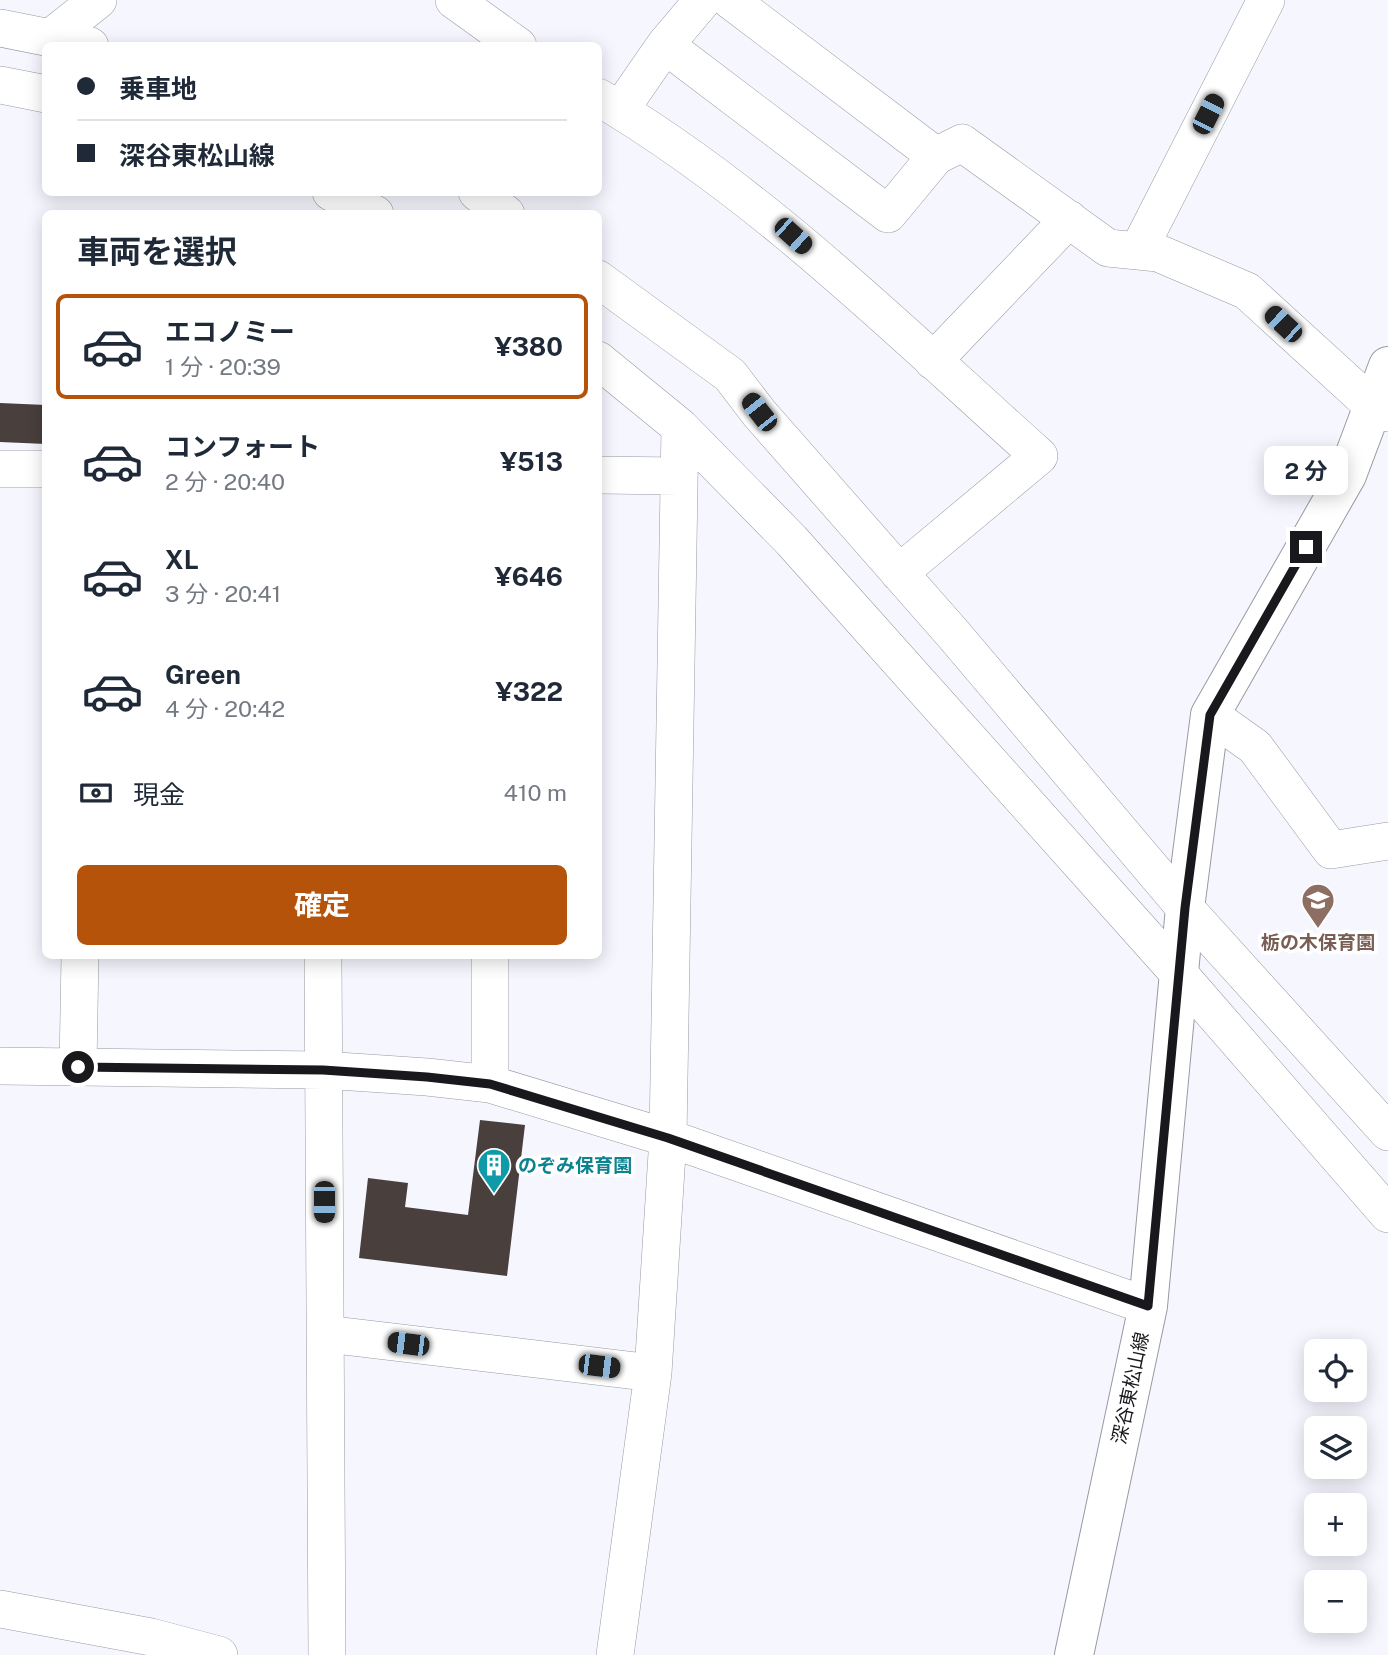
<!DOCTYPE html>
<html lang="ja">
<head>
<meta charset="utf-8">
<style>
	:root { --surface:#fff; --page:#f2f2f3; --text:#1f2937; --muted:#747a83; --line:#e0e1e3; --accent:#b45309 }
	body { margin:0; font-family:"Public Sans","Noto Sans JP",sans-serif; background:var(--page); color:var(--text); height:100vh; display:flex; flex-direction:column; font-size:26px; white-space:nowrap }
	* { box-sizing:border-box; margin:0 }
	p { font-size:23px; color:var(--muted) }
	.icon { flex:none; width:38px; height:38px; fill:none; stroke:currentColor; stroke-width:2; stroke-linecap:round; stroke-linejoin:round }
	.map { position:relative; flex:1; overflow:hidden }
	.details { position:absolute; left:42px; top:210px; width:560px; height:749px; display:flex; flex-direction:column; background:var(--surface); border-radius:10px; box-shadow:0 4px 18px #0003 }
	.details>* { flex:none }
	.guide { position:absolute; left:42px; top:42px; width:560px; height:154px; border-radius:10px; box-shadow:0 4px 18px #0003; display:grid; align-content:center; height:154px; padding:0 35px; background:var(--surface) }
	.fabs { position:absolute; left:1304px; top:1339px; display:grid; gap:14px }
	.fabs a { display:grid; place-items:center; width:63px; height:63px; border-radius:10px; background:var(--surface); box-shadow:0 4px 18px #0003; font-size:35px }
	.end { position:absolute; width:32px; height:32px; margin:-16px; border:9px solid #19191d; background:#fff; box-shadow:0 0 0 4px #fff }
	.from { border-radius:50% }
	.bubble { position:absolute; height:49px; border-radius:10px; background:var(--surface); box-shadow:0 4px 18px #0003; font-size:23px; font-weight:700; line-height:49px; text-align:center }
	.car { position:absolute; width:21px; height:42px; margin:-21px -10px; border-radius:9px; box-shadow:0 0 5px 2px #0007; background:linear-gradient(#222 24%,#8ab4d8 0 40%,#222 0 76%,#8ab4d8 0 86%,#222 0) }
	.guide b { display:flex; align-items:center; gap:24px; height:66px; font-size:26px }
	.guide b+b { border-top:2px solid var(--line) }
	.guide i { width:18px; height:18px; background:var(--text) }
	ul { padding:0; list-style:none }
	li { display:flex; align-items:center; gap:21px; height:105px; margin:0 14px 10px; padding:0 21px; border:4px solid transparent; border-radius:10px }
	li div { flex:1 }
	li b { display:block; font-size:26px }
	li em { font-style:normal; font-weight:700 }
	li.selected { border-color:var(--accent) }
	li>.icon { width:63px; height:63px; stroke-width:1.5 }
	h2 { padding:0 35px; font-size:32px; line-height:84px }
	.pay { display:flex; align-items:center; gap:18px; height:77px; padding:0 35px; font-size:26px }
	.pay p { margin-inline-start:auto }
	.cta { display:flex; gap:14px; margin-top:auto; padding:14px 35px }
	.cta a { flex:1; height:80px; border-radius:10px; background:var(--accent); color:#fff; font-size:28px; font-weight:700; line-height:80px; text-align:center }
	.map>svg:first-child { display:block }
</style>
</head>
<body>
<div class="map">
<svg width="1388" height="1655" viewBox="0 0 1388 1655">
	<rect width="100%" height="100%" fill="#f6f7fe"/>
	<!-- building -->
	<path fill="#49403e" d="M 0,403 L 46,405 L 46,444 L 0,442 Z
		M 480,1120 L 525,1125 L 507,1276 L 359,1258 L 368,1178 L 408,1183 L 405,1207 L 468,1215 Z"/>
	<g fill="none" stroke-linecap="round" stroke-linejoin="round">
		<defs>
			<path id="minor" d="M 454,0 L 518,46
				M 703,0 L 665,45 L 888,214 L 936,156
				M 730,0 L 936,156 L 962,143 L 1108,248 L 1158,253 L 1247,291 L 1373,406 L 1388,413
				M 0,28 L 90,46
				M 50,38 L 98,0
				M 0,85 L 46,94
				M 598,97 C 762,194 898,330 1039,456 L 899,573
				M 620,110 L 665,45
				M 331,192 L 375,214
				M 477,192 L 506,214
				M 1138,251 L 1266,0
				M 598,279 L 730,375 L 759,413 L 954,635 L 1185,908 L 1388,1132
				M 598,360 L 680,427 L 791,540 L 1181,976 L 1388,1214
				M 933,361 L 1069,219
				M 0,469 L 46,469
				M 598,475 L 679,476
				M 1210,715 L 1255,747 L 1331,850 L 1388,841
				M 323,956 L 327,1655
				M 490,956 L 490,1084
				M 0,1066 L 323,1070 L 427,1077 L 490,1084 L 668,1138 L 1148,1306
				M 78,1067 L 80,956
				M 326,1334 L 653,1373
				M 0,1609 L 151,1637 L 219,1655
				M 615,1655 L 653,1373 L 668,1138 L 680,427"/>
			<path id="major" d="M 1074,1655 L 1148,1306 L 1185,908 L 1210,715 L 1347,475 L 1388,366"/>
		</defs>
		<!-- minor casing -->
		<use href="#minor" stroke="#9899a2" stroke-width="38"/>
		<!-- major casing -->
		<use href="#major" stroke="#9899a2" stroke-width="40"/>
		<!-- minor -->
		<use href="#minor" stroke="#fff" stroke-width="37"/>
		<!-- major -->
		<use href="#major" stroke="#fff" stroke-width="38"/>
	</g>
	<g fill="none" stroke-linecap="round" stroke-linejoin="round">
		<!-- route -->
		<path stroke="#19191d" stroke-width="9" d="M 78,1067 L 323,1070 L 427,1077 L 490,1084 L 668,1138 L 1148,1306 L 1185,908 L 1210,715 L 1306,547"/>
	</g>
	<!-- icons -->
	<defs>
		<symbol id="school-pin" viewBox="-11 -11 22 30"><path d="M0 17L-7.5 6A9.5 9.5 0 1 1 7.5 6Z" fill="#8d6e63" stroke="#fff"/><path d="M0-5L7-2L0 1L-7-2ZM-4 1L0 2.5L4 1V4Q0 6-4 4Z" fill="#fff"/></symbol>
		<symbol id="building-pin" viewBox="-11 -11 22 30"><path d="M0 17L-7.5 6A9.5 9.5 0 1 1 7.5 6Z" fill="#0f9aa8" stroke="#fff"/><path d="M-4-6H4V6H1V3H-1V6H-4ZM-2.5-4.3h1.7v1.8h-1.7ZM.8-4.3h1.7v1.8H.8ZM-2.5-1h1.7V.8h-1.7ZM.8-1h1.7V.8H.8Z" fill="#fff"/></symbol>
	</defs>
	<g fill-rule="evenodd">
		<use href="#school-pin" x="1299" y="881" width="38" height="52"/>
		<use href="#building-pin" x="475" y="1146" width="38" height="52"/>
	</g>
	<g text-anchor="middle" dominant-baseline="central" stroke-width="7" stroke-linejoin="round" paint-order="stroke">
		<!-- education labels -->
		<g font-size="19" font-weight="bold" fill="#785e54" stroke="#fff">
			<text x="1318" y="942">栃の木保育園</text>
		</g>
		<!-- culture labels -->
		<g font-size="19" font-weight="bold" fill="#0d838f" stroke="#fff" text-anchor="start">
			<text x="518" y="1165">のぞみ保育園</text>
		</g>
		<!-- street labels -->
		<g font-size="19" fill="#19191d" stroke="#fff">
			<text transform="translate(1130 1388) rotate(-78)">深谷東松山線</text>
		</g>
	</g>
</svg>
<div class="fabs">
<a><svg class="icon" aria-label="locate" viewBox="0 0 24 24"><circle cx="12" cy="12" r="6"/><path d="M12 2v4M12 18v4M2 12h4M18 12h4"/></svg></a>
<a><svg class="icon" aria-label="layers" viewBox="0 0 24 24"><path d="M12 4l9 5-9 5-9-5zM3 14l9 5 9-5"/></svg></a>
<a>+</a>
<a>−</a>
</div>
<i class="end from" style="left:78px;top:1067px"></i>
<i class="end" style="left:1306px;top:547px"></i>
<div class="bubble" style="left:1264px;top:446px;width:84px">2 分</div>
<i class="car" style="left:1208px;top:114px;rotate:27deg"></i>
<i class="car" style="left:793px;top:236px;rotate:132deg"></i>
<i class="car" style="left:1283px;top:324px;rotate:313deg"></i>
<i class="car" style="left:759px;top:412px;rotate:322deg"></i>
<i class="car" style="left:324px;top:1202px;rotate:180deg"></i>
<i class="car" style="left:408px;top:1344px;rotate:277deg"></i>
<i class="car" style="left:599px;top:1366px;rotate:97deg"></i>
<div class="guide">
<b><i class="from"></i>乗車地</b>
<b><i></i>深谷東松山線</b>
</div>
<section class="details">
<h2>車両を選択</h2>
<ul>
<li class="selected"><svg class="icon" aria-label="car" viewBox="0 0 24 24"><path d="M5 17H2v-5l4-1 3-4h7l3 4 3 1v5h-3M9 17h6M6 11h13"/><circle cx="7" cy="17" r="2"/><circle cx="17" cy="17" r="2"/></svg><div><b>エコノミー</b><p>1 分 · 20:39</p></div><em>¥380</em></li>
<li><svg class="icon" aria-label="car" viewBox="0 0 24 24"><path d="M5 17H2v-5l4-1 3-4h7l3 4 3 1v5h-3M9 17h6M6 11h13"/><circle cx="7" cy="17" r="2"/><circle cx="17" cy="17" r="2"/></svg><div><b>コンフォート</b><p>2 分 · 20:40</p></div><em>¥513</em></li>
<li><svg class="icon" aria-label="car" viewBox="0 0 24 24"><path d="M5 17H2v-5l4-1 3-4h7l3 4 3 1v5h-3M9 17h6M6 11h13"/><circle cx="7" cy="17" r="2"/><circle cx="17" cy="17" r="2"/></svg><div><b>XL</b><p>3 分 · 20:41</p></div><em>¥646</em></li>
<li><svg class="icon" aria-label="car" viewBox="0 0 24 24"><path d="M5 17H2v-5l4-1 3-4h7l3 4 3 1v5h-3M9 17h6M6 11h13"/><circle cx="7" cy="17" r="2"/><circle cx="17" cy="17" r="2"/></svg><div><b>Green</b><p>4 分 · 20:42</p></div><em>¥322</em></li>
</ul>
<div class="pay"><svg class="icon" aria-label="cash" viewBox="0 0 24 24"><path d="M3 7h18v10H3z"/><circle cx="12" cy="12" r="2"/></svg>現金<p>410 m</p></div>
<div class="cta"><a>確定</a></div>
</section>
</div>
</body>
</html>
